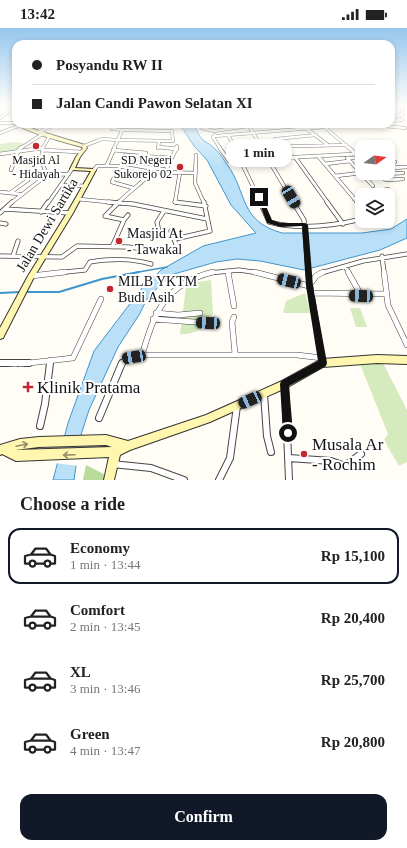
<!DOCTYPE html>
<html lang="en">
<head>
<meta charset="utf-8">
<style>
	:root { --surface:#fff; --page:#f2f2f2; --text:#222; --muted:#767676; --line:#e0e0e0; --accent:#111827 }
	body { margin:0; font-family:Georgia,serif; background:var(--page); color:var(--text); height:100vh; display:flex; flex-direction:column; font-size:15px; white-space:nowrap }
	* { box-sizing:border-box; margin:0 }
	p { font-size:13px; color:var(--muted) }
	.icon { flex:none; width:22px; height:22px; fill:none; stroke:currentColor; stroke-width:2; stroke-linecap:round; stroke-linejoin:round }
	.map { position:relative; height:452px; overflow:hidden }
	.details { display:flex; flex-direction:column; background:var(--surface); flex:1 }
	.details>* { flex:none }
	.guide { position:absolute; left:12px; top:12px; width:383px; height:88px; border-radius:12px; box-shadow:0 2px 6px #0003; display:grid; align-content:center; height:88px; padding:0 20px; background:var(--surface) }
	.needle { width:26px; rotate:76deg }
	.buttons { position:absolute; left:355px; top:112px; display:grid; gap:8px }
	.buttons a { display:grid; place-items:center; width:40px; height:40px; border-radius:8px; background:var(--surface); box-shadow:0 2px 6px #0003; font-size:20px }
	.end { position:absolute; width:18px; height:18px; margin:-9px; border:5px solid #111; background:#fff; box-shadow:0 0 0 2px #fff }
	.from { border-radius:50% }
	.bubble { position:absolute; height:28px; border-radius:12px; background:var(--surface); box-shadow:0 2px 6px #0003; font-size:13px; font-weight:800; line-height:28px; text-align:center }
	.car { position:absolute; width:12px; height:24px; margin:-12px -6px; border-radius:5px; box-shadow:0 0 3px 1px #0007; background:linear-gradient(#222 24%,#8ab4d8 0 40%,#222 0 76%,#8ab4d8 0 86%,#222 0) }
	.guide b { display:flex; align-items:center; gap:14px; height:38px; font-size:15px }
	.guide b+b { border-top:1px solid var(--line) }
	.guide i { width:10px; height:10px; background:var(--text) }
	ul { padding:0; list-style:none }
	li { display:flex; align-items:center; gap:12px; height:56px; margin:0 8px 6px; padding:0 12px; border:2px solid transparent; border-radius:12px }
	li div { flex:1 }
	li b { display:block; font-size:15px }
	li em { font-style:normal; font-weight:800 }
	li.current { border-color:var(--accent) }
	li>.icon { width:36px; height:36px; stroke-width:1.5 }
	h2 { padding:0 20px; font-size:18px; line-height:48px }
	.button { display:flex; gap:8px; margin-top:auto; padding:8px 20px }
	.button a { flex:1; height:46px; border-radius:12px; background:var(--accent); color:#fff; font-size:16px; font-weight:800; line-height:46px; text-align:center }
	.status { display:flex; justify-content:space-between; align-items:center; height:28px; padding:0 20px; background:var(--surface); direction:ltr }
	.status svg { height:11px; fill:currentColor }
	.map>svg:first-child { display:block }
</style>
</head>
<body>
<div class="status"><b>13:42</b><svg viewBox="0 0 49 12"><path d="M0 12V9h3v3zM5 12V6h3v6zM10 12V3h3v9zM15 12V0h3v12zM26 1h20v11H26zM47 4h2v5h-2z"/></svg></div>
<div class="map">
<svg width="407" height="452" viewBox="0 0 407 452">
	<rect width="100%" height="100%" fill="#fffdf5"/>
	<!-- green -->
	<path fill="#d5ebbd" d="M 14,114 L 24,115 L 15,123 L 0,125 L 0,116 Z
		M 211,252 L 213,286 C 206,289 207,293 203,299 C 198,304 187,307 180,306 L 186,259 L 192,255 Z
		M 305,265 L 311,285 L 283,285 L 286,273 Z
		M 350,280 L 360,280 L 367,299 L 356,299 Z
		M 383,335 L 407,382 L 407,434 L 399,438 L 384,412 L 388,406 L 360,336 Z"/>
	<!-- forest -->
	<path fill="#b9dc9c" d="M 86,437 L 115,452 L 83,452 Z"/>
	<!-- water -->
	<path fill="#b9e0f7" stroke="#3f96cf" d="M 163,96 L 193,96 C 196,101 199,108 203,112 C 207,115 212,117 215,121 C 220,125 223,131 227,136 C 248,166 239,193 282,205 L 362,205 L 391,201 L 407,191 L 407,210 L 380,222 L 304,242 L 260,233 L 237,231 L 216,234 L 174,246 L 164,253 L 147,271 L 139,287 L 118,319 L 89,382 L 80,410 L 74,452 L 53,452 L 68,395 L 94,323 L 142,260 L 161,242 L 203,218 L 256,205 L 231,177 L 207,132 L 194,118 L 183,101 L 178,98 Z"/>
	<!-- pier -->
	<path fill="#fffdf5" d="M 81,415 L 78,438 L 55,435 L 60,416 Z"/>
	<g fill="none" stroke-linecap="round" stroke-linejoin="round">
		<!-- stream-far1 -->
		<path stroke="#3f96cf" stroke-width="1.5" d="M 133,245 L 167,239"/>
		<!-- stream -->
		<path stroke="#3f96cf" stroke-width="2" d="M 26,264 L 59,264 L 102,251 L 139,244
			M 0,265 L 20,264"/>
		<defs>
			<path id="street-far4" d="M 7,84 L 16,84
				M 391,88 L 402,87 L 402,77
				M 0,90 L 16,78
				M 391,93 L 402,92
				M 0,95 L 16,95
				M 203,96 L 202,100 L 214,103 L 262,96
				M 321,96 L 349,120
				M 364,96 L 405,100
				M 249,98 L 262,120
				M 112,101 L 122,102
				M 307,101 L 328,117
				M 122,102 L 172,103 L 173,113 L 118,112 Z
				M 39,104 L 54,97
				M 0,105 L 18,98
				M 215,107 L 213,109 L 220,120
				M 228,107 L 235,120
				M 215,108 L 325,99
				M 84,118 L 102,111 L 118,112
				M 279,118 L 275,111 L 316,107
				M 260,119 L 346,117
				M 21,120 L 44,105
				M 43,120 L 50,107
				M 114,120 L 118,112
				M 158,120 L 159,113
				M 176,120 L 177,118"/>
			<path id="street-far3" d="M 158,119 L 177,121
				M 219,119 L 229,133
				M 234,119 L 261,175
				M 260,119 L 263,119
				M 261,119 L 294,175
				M 348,119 L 362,131
				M 42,122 L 81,124
				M 113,122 L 146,125 L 144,129
				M 0,126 L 42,120
				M 125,127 L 171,130
				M 196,127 L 195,155 L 204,175
				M 318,128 L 358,175
				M 295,129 L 328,175
				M 347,130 L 373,158
				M 347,130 L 360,130
				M 241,132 L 356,126
				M 133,134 L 167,138
				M 388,134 L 395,134
				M 325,136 L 349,133
				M 107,137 L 115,119
				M 120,139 L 112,154 L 133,160
				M 167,140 L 177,119
				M 388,140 L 407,139
				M 11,142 L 19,121 L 22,119
				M 94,142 L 97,138 L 118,138 L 151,144 L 195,145
				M 180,144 L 175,174 L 181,175
				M 377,145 L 386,152 L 403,151
				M 378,146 L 403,145
				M 47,147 L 69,146
				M 335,148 L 361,145
				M 61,157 L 86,158
				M 0,164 L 20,166
				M 10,165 L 28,152 L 29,142
				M 367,167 L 388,161
				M 78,171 L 119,175
				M 354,171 L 362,168
				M 11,175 L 47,147 L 41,132 L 43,119
				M 48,175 L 72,141
				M 118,175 C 128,164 142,156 151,144"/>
			<path id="street-far2" d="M 108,174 L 133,176 L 207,191
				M 175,174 L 206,178
				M 260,174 L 269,194 C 298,202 333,198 362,191
				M 293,174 L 304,192 L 308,245
				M 327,174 L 343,196
				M 357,174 L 362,180
				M 5,181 L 70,185
				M 41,184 L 48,174
				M 0,185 L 12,174
				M 124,192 L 128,187
				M 0,195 L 6,196
				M 159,204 L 157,194 L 164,183
				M 175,211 L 210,203 L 204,174
				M 112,219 L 124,192 L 105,188 L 119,174
				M 0,228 L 62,229 L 77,218 L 128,219 L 163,223 L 173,222 L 177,219 L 171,203
				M 13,228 L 18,213
				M 382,228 L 384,245
				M 345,238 L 349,245
				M 228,243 L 228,245
				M 56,245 L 85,242 L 90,234 C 111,231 130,230 151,236
				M 209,245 L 239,242 L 259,245
				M 321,245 L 363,233 L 407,226"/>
			<path id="street-far1" d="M 228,244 L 234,278
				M 254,244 L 309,258 L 316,248 L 323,244
				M 308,244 L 322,331
				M 348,244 L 361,267
				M 384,244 L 388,277 L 407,317
				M 31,248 L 65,244
				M 311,265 L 386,266
				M 156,285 L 178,287 L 200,285
				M 234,289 L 232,294 L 235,326
				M 153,291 L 208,295
				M 142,327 C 155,283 165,256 213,244
				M 0,335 L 16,336
				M 20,336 L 73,330 L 101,271
				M 50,336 L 50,332
				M 122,336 L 126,330 L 142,327 L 297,327 L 322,330"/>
			<path id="street" d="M 0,335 L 29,335
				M 285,356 L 289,452
				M 264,366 L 267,408 L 271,424
				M 99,390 L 122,335
				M 40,398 L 45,376 L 50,335
				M 289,430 L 331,433 L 345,438 L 361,426
				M 112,436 L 151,440 L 184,452
				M 219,452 L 230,430 L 237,378"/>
			<path id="secondary" d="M 16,96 L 20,96 L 39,103 L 85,117 L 87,120 L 80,129 L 75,140 L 94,141 L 96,142 L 73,185 L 34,249 L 3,310 L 0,311 L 0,300 L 28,248 L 67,185 L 91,143 L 72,142 L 70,141 L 76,129 L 83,120 L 82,119 C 67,115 28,105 16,96 Z
				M 377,327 L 407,328 L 407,336 L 377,335 L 323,339 L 288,359 L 210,394 L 130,422 L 120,427 L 114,452 L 104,452 L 109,429 L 16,433 L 2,426 L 0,427 L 0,417 L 20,411 L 39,409 L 106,407 L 128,413 L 206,387 L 282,353 L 322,331 ZM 106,417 L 112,419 L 15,422 L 39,419 Z"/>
		</defs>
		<!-- street-far4 casing -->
		<use href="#street-far4" stroke="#444" stroke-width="3.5"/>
		<!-- street-far3 casing -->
		<use href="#street-far3" stroke="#444" stroke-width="4"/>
		<!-- street-far2 casing -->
		<use href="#street-far2" stroke="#444" stroke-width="5"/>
		<!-- street-far1 casing -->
		<use href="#street-far1" stroke="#444" stroke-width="6"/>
		<!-- street casing -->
		<use href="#street" stroke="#444" stroke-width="8"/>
		<!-- secondary casing -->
		<use href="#secondary" stroke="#333" stroke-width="2"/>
		<!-- street-far4 -->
		<use href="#street-far4" stroke="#fff" stroke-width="2.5"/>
		<!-- street-far3 -->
		<use href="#street-far3" stroke="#fff" stroke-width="3"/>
		<!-- street-far2 -->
		<use href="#street-far2" stroke="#fff" stroke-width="3.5"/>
		<!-- street-far1 -->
		<use href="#street-far1" stroke="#fff" stroke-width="5"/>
		<!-- street -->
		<use href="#street" stroke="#fff" stroke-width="6"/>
		<!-- secondary -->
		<use href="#secondary" fill="#fff6b0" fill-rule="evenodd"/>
	</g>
	<!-- one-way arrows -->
	<defs><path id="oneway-shaft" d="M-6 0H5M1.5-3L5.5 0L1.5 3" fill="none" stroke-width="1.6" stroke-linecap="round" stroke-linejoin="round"/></defs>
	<g stroke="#948f68">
		<use href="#oneway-shaft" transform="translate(22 417) rotate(-12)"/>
		<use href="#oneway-shaft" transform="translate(69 427) rotate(178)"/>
	</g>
	<!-- sky -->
	<linearGradient id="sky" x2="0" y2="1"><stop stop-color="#95c6ee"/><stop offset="0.55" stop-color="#fffefa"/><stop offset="1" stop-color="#fffefa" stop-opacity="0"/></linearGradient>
	<rect width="407" height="140" fill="url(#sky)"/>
	<!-- route -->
	<path fill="#111" d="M 259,167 L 262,169 L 272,192 L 281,195 L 305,195 L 308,197 L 313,258 L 327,335 L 326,338 L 289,358 L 293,405 L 292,408 L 288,410 L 284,408 L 283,405 L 280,356 L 281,353 L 318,333 L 306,258 L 302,198 L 281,199 L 267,195 L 257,169 Z"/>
	<!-- markers -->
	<g fill="#c4262e" stroke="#fff" stroke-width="1.5">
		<circle cx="36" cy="118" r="4"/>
		<circle cx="180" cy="139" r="4"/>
		<circle cx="119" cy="213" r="4"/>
		<circle cx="110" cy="261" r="4"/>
		<path d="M26 353h4v4h4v4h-4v4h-4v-4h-4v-4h4z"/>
		<circle cx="304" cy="426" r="4"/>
	</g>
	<g text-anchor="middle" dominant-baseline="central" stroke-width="4" stroke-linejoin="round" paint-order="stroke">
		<!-- far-poi labels -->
		<g font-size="12" fill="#111" stroke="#fff">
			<text x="36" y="132">Masjid Al<tspan x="36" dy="14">- Hidayah</tspan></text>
			<text x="172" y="132" text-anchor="end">SD Negeri<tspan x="172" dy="14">Sukorejo 02</tspan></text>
		</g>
		<!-- street labels -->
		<g font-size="14" fill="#111" stroke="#fff">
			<text transform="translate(47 197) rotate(-59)">Jalan Dewi Sartika</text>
		</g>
		<!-- poi labels -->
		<g font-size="14" fill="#111" stroke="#fff" text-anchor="start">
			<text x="127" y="205">Masjid At<tspan x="127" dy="16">- Tawakal</tspan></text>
			<text x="118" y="253">MILB YKTM<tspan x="118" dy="16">Budi Asih</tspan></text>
		</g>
		<!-- near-poi labels -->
		<g font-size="17" fill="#111" stroke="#fff" text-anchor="start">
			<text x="37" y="359">Klinik Pratama</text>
			<text x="312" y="416">Musala Ar<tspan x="312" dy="20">- Rochim</tspan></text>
		</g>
	</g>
</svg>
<div class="buttons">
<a><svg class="needle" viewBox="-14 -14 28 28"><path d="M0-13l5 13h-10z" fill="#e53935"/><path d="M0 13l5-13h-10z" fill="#767676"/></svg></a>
<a><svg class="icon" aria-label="layers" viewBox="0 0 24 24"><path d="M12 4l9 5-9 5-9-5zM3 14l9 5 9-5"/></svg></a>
</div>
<i class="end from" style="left:288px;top:405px"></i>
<i class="end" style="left:259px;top:169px"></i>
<div class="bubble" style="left:226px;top:111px;width:66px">1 min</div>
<i class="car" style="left:291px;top:169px;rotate:149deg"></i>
<i class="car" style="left:289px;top:253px;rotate:284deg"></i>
<i class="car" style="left:361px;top:268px;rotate:272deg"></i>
<i class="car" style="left:208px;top:295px;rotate:273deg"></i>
<i class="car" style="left:134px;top:329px;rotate:260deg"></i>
<i class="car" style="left:250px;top:372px;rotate:246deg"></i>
<div class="guide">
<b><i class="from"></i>Posyandu RW II</b>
<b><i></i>Jalan Candi Pawon Selatan XI</b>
</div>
</div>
<section class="details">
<h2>Choose a ride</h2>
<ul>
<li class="current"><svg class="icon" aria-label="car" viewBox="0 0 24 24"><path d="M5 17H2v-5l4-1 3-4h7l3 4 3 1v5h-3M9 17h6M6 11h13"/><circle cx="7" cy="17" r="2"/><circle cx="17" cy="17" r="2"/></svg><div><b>Economy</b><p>1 min · 13:44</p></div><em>Rp 15,100</em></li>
<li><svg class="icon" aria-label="car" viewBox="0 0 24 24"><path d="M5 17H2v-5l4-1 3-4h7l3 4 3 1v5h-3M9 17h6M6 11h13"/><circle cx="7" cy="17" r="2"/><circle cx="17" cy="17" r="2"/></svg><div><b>Comfort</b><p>2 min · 13:45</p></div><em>Rp 20,400</em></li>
<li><svg class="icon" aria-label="car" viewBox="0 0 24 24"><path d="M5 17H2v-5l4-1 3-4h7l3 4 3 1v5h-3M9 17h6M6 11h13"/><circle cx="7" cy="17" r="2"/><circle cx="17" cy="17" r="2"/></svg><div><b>XL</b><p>3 min · 13:46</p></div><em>Rp 25,700</em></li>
<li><svg class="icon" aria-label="car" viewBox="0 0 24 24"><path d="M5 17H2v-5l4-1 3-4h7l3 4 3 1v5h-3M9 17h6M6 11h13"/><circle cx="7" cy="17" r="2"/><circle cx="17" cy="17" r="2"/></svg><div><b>Green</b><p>4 min · 13:47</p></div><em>Rp 20,800</em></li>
</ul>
<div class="button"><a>Confirm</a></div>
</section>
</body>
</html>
